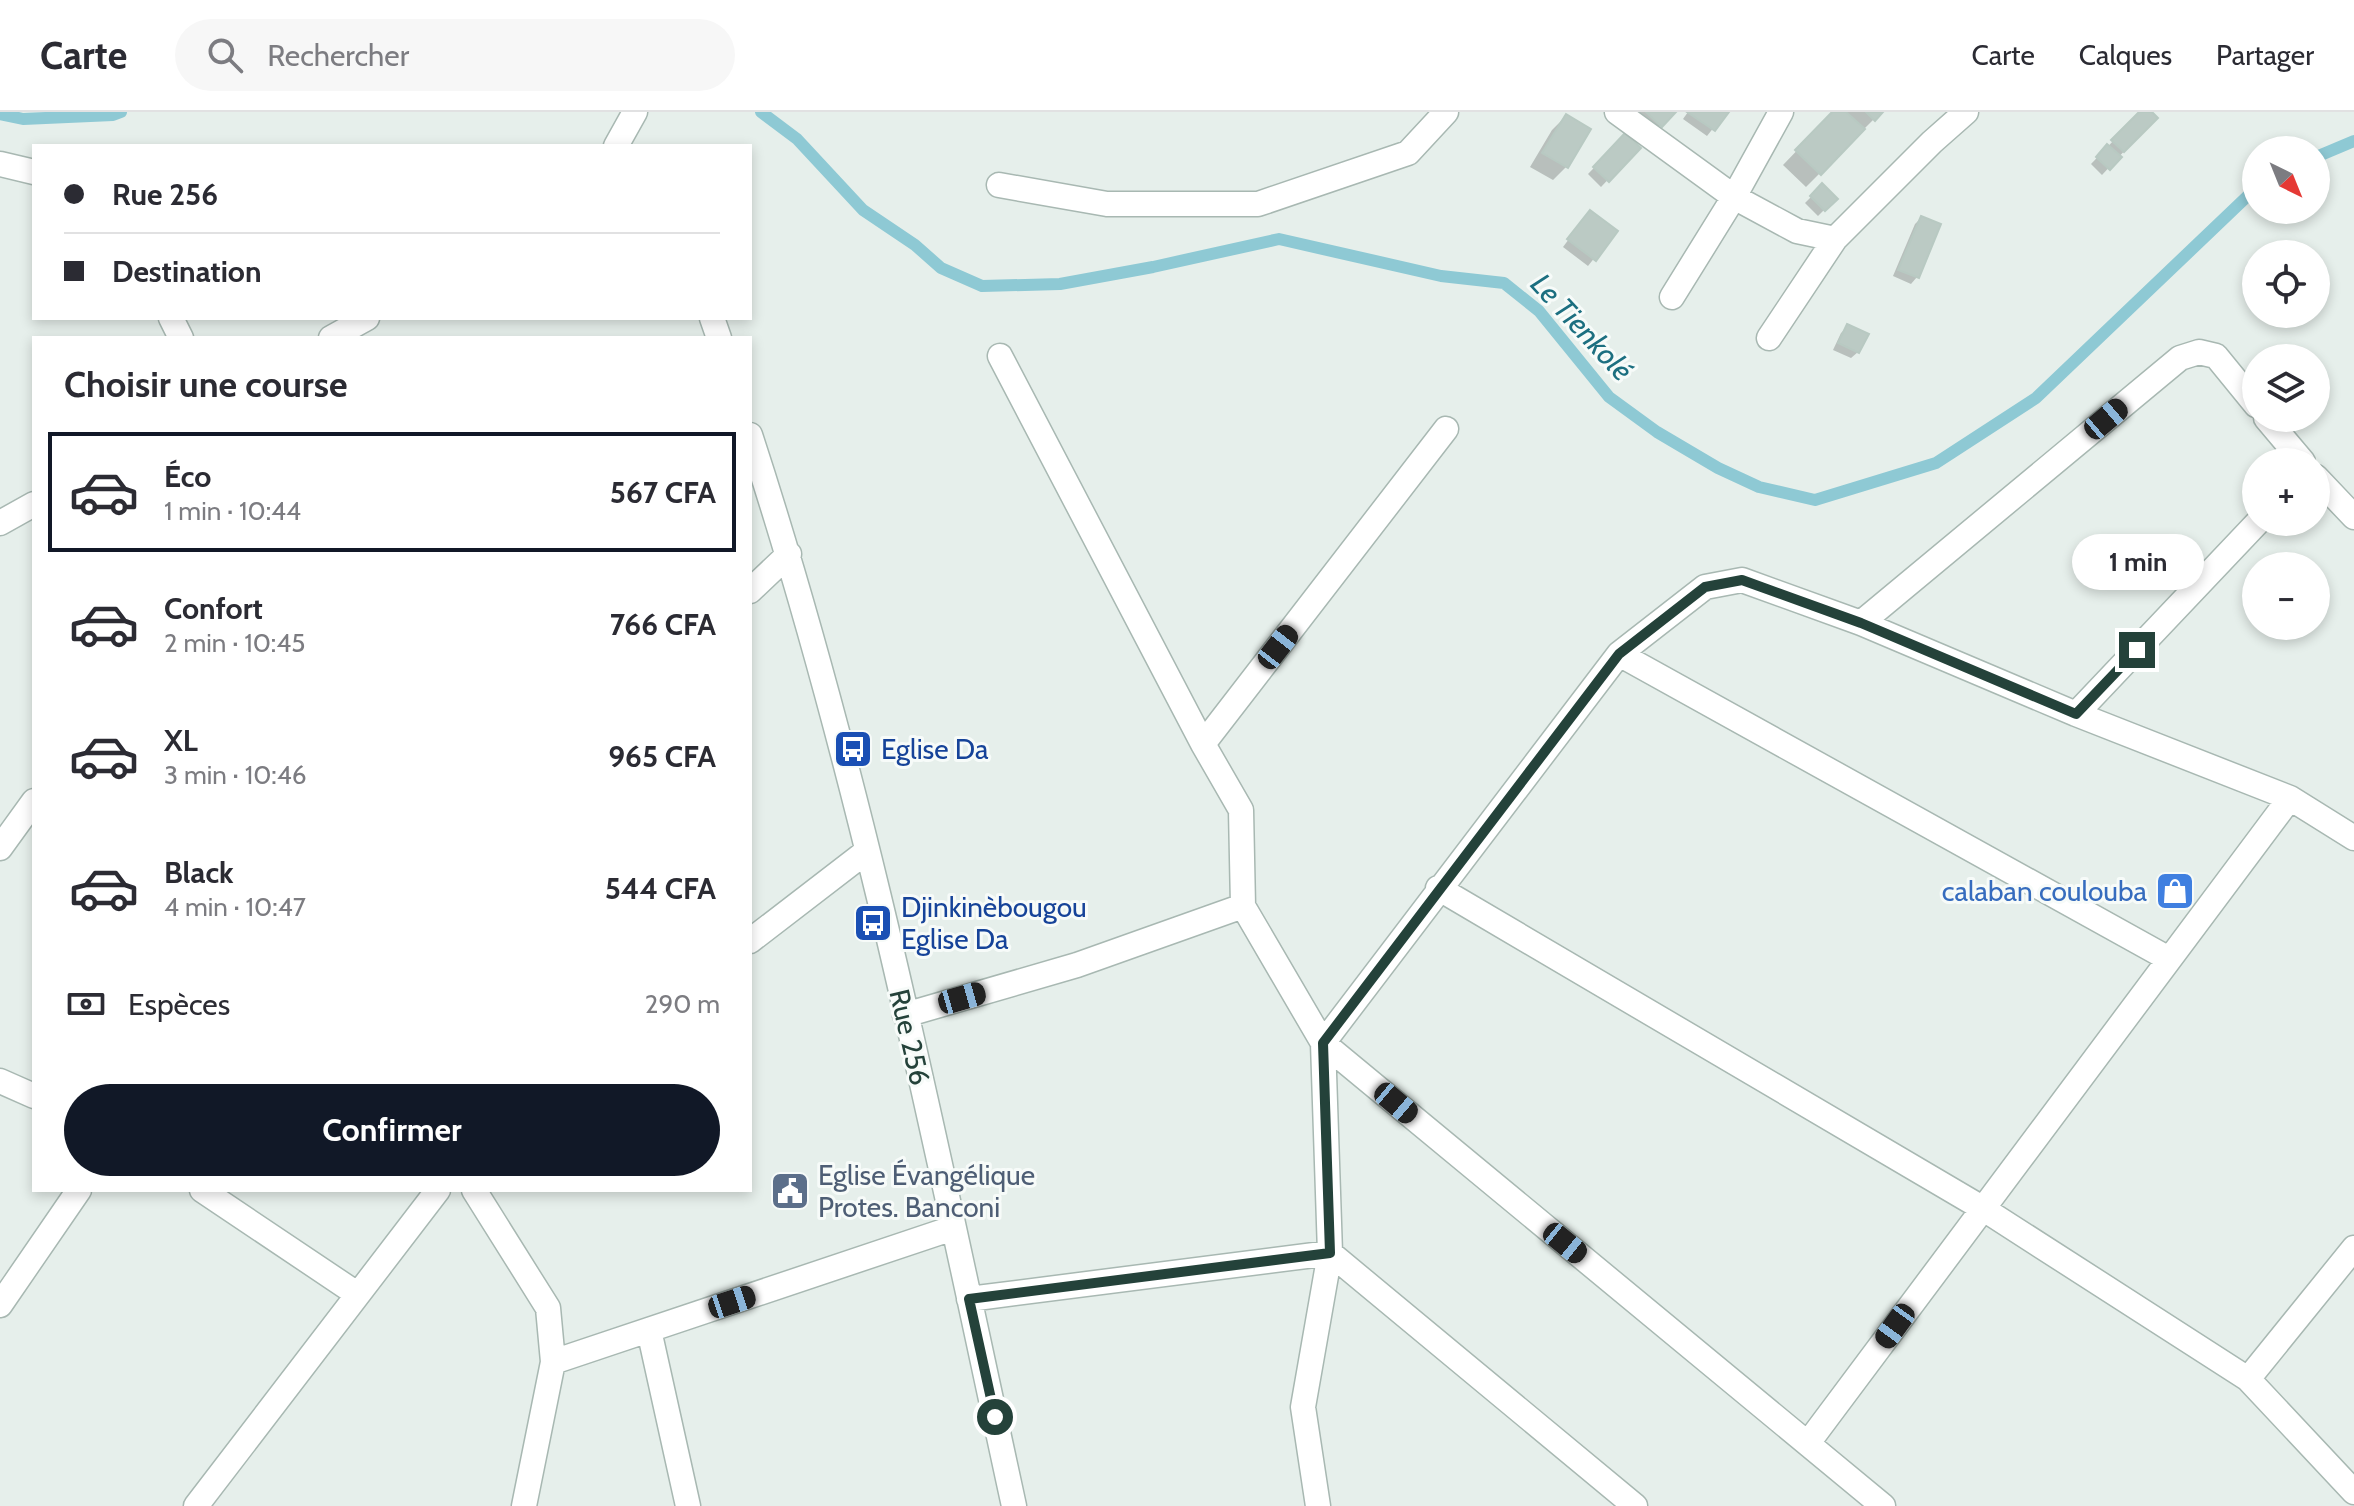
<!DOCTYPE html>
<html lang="fr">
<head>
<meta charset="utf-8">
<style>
	:root { --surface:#fff; --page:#f7f7f7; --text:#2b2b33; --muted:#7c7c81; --line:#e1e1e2; --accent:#111827 }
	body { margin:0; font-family:Cabin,sans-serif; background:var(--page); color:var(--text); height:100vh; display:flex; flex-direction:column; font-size:30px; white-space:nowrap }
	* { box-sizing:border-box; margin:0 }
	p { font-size:26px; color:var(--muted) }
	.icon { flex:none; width:44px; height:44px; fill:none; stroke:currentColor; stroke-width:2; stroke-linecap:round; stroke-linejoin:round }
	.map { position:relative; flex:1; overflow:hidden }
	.panel { position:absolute; left:32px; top:224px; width:720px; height:856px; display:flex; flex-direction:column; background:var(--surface); border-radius:0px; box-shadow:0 4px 12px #0003 }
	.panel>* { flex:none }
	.top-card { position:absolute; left:32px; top:32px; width:720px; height:176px; border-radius:0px; box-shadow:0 4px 12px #0003; display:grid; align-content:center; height:176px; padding:0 32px; background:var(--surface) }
	.needle { width:52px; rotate:137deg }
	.buttons { position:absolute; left:2242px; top:24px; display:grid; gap:16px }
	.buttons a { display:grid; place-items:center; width:88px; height:88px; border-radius:50%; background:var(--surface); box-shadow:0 4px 12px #0003; font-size:40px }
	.end { position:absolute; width:36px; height:36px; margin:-18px; border:10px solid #24423a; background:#fff; box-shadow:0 0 0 4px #fff }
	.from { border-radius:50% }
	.bubble { position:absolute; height:56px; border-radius:28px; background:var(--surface); box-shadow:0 4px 12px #0003; font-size:26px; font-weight:800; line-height:56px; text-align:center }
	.car { position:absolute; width:24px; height:48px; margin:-24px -12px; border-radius:10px; box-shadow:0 0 6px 2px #0007; background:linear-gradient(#222 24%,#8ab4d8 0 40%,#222 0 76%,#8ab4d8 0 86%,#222 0) }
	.top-card b { display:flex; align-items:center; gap:28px; height:76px; font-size:30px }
	.top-card b+b { border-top:2px solid var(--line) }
	.top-card i { width:20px; height:20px; background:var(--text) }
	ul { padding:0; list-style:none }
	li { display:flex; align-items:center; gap:24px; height:120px; margin:0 16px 12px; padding:0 16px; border:4px solid transparent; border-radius:0px }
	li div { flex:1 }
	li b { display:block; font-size:30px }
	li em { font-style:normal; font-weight:800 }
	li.selected { border-color:var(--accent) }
	li>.icon { width:72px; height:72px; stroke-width:1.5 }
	h2 { padding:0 32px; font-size:36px; line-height:96px }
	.pay { display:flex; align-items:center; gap:20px; height:88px; padding:0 32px; font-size:30px }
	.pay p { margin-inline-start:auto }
	.cta { display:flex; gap:16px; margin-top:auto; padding:16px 32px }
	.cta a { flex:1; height:92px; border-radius:48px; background:var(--accent); color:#fff; font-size:32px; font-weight:800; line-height:92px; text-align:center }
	header { display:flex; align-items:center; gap:48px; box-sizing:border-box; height:112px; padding:0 40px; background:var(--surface); border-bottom:2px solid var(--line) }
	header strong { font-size:38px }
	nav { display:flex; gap:44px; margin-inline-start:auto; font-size:28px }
	.search { width:560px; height:72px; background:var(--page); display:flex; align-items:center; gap:20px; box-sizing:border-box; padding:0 28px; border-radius:44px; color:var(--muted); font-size:30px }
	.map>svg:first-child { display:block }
</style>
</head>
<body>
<header>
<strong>Carte</strong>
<div class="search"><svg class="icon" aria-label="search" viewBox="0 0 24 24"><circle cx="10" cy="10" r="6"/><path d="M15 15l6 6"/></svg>Rechercher</div>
<nav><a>Carte</a><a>Calques</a><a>Partager</a></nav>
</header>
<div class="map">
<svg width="2354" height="1394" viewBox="0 0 2354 1394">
	<rect width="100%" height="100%" fill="#e6efeb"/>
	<!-- shadow -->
	<path fill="#0003" d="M 1639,0 L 1673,0 L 1654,20 L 1636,3 Z
		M 1688,0 L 1726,0 L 1707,24 L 1683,7 Z
		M 1834,0 L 1881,0 L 1806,75 L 1783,53 Z
		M 2141,0 L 2149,0 L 2155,6 L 2102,63 L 2091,52 Z
		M 1566,4 L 1567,54 L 1553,68 L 1530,55 L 1552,18 Z
		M 1625,24 L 1638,36 L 1601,75 L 1588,62 Z
		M 1822,74 L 1835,87 L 1818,104 L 1805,91 Z
		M 1921,106 L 1917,165 L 1911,172 L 1893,164 L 1915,112 Z
		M 1584,107 L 1615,120 L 1588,154 L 1563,135 Z
		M 1848,214 L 1858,240 L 1851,246 L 1833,238 L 1841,221 Z"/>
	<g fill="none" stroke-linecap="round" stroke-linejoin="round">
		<!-- stream -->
		<path stroke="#8ec9d4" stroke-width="12" d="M 761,0 L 797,27 L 863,98 L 915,133 L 941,156 L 982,174 L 1060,172 L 1153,155 L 1279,127 L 1441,164 L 1504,171 L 1539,199 L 1609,285 L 1657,320 L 1718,356 L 1759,375 L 1815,388 L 1936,351 L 2036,286 L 2256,76
			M 0,2 L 23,7 L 113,3 L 121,0
			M 2316,45 L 2354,29"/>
	</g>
	<!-- building -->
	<path fill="#bbcac4" stroke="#b8c9c2" stroke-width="2" d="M 1646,0 L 1676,0 L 1662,15 Z
		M 1687,0 L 1729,0 L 1715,19 Z
		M 1832,0 L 1846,0 L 1865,17 L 1821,63 L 1795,38 Z
		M 1866,0 L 1883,0 L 1875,9 Z
		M 2139,0 L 2152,0 L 2158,6 L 2124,40 L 2111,28 Z
		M 1566,2 L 1591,17 L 1568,56 L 1542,41 Z
		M 1625,21 L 1641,36 L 1609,70 L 1593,55 Z
		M 2107,32 L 2122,45 L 2110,58 L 2096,45 Z
		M 1822,71 L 1838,87 L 1825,99 L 1810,84 Z
		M 1590,98 L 1618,119 L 1596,149 L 1567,127 Z
		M 1921,104 L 1941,112 L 1919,166 L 1898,158 Z
		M 1847,212 L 1869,222 L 1859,241 L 1838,231 Z"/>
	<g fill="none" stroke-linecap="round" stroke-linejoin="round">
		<defs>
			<path id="minor" d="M 1617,0 L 1734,85 L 1797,119 L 1835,127
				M 616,34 L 635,0
				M 0,52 L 34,60
				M 999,73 L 1107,92 L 1258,92 L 1408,41 L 1446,0
				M 1672,185 L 1734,85 L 1781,0
				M 171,206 L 181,226
				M 712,206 L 719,226
				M 331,226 L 367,206
				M 1769,226 L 1835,127 L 1932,30 L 1966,0
				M 1000,244 L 1203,632 L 1241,698 L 1243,794 L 1323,931 L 1330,1141 L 1303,1295 L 1318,1394
				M 2266,306 L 2303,350
				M 750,323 C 864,672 936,1035 1014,1394
				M 2316,365 L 2354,405
				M 0,411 L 34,392
				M 750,479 L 789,442
				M 1861,511 L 2180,246 L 2199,240 L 2216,244 L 2256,293
				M 1619,542 L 2169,847
				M 2076,602 L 2258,410
				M 1203,632 L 1446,317
				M 0,736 L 34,689
				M 1438,776 L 1982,1096 L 2248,1267 L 2354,1380
				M 750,829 L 867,739
				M 905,903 L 1077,853 L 1243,794
				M 0,969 L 34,984
				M 202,1078 L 357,1182
				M 474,1078 L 548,1196 L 553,1250 L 524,1394
				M 969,1187 L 1330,1141 L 1635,1394
				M 0,1193 L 79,1078
				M 649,1218 L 688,1394
				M 553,1250 L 953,1116
				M 2248,1267 L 2354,1136
				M 1808,1331 L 2290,686
				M 196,1394 L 438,1078
				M 1883,1394 L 1323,931 L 1619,542 L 1705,475 L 1742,468 L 1861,511 L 2076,602 L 2290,686 L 2354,726"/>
		</defs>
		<!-- minor casing -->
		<use href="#minor" stroke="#a8b8b2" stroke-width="27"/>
		<!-- minor -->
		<use href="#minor" stroke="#fff" stroke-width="24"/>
	</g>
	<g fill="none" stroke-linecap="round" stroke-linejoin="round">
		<!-- route -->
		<path stroke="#24423a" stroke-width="10" d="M 995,1305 L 969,1187 L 1330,1141 L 1323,931 L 1619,542 L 1705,475 L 1742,468 L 1861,511 L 2076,602 L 2137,538"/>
	</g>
	<!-- icons -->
	<defs>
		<symbol id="bus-square" viewBox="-11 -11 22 22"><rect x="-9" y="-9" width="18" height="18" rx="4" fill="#1a4fb4" stroke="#f7fbf9"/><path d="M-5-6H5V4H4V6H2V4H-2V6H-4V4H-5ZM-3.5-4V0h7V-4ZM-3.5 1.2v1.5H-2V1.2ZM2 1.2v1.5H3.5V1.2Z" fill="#fff"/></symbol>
		<symbol id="shop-square" viewBox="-11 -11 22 22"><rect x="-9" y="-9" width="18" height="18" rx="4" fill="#3f7fe0" stroke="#f7fbf9"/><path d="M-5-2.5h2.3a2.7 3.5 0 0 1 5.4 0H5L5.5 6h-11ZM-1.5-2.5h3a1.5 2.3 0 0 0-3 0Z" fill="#fff"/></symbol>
		<symbol id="civic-square" viewBox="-11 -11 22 22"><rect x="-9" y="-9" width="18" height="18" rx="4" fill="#5c6f8a" stroke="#f7fbf9"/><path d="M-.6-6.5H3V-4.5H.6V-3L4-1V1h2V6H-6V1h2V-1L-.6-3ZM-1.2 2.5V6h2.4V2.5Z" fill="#fff"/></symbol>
	</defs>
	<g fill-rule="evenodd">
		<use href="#bus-square" x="831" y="615" width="44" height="44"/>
		<use href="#shop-square" x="2153" y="757" width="44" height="44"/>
		<use href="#bus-square" x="851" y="789" width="44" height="44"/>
		<use href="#civic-square" x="768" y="1057" width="44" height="44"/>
	</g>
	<g text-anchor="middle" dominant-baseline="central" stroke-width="6" stroke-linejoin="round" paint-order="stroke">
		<!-- transit labels -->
		<g font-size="28" fill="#164399" stroke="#f7fbf9" text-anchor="start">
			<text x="881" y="637">Eglise Da</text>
			<text x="901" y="795">Djinkinèbougou<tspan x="901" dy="32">Eglise Da</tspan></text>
		</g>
		<!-- shop labels -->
		<g font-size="28" fill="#366cbe" stroke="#f7fbf9" text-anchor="end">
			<text x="2147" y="779">calaban coulouba</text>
		</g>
		<!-- street labels -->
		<g font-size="28" fill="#24423a" stroke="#f7fbf9">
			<text transform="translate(910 925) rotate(77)">Rue 256</text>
		</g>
		<!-- service labels -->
		<g font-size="28" fill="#4e5e75" stroke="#f7fbf9" text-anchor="start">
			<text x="818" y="1063">Eglise Évangélique<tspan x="818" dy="32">Protes. Banconi</tspan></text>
		</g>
		<!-- water labels -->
		<g font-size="30" font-style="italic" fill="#1c6f80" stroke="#f7fbf9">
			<text transform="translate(1582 215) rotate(47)">Le Tienkolé</text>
		</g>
	</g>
</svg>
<div class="buttons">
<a><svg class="needle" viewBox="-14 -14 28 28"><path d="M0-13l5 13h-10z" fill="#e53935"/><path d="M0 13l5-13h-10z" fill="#7c7c81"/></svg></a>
<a><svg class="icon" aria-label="locate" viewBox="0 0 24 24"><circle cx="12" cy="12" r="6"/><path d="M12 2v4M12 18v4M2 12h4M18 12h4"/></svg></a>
<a><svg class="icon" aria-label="layers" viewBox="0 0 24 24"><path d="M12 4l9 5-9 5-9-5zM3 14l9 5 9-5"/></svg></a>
<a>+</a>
<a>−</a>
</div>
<i class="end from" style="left:995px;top:1305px"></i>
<i class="end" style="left:2137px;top:538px"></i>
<div class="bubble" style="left:2072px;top:422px;width:132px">1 min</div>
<i class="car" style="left:2106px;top:307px;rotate:50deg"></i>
<i class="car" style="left:1278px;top:535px;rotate:38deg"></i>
<i class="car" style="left:962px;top:886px;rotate:74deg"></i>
<i class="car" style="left:1396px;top:991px;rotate:130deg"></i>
<i class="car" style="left:1565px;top:1131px;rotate:129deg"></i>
<i class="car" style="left:732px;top:1190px;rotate:72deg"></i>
<i class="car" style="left:1895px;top:1214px;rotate:216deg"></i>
<div class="top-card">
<b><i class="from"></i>Rue 256</b>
<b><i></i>Destination</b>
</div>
<section class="panel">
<h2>Choisir une course</h2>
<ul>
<li class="selected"><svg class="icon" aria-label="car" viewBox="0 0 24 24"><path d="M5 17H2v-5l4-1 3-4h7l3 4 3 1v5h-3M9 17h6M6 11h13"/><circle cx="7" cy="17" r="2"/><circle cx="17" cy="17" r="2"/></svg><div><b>Éco</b><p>1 min · 10:44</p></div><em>567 CFA</em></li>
<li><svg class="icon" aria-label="car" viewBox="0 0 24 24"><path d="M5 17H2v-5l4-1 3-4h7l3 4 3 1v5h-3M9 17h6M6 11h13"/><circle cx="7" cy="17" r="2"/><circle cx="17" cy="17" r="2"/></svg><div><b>Confort</b><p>2 min · 10:45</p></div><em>766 CFA</em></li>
<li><svg class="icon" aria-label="car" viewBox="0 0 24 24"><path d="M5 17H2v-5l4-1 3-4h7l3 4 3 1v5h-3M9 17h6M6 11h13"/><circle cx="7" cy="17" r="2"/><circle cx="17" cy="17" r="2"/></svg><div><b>XL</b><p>3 min · 10:46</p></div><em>965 CFA</em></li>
<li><svg class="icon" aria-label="car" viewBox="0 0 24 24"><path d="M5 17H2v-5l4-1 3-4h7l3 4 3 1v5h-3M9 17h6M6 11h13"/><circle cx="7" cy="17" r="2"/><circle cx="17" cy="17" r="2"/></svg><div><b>Black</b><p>4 min · 10:47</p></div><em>544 CFA</em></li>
</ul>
<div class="pay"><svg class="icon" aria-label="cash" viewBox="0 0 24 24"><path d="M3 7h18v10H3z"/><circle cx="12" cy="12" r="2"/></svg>Espèces<p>290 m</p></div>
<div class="cta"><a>Confirmer</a></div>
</section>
</div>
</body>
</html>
